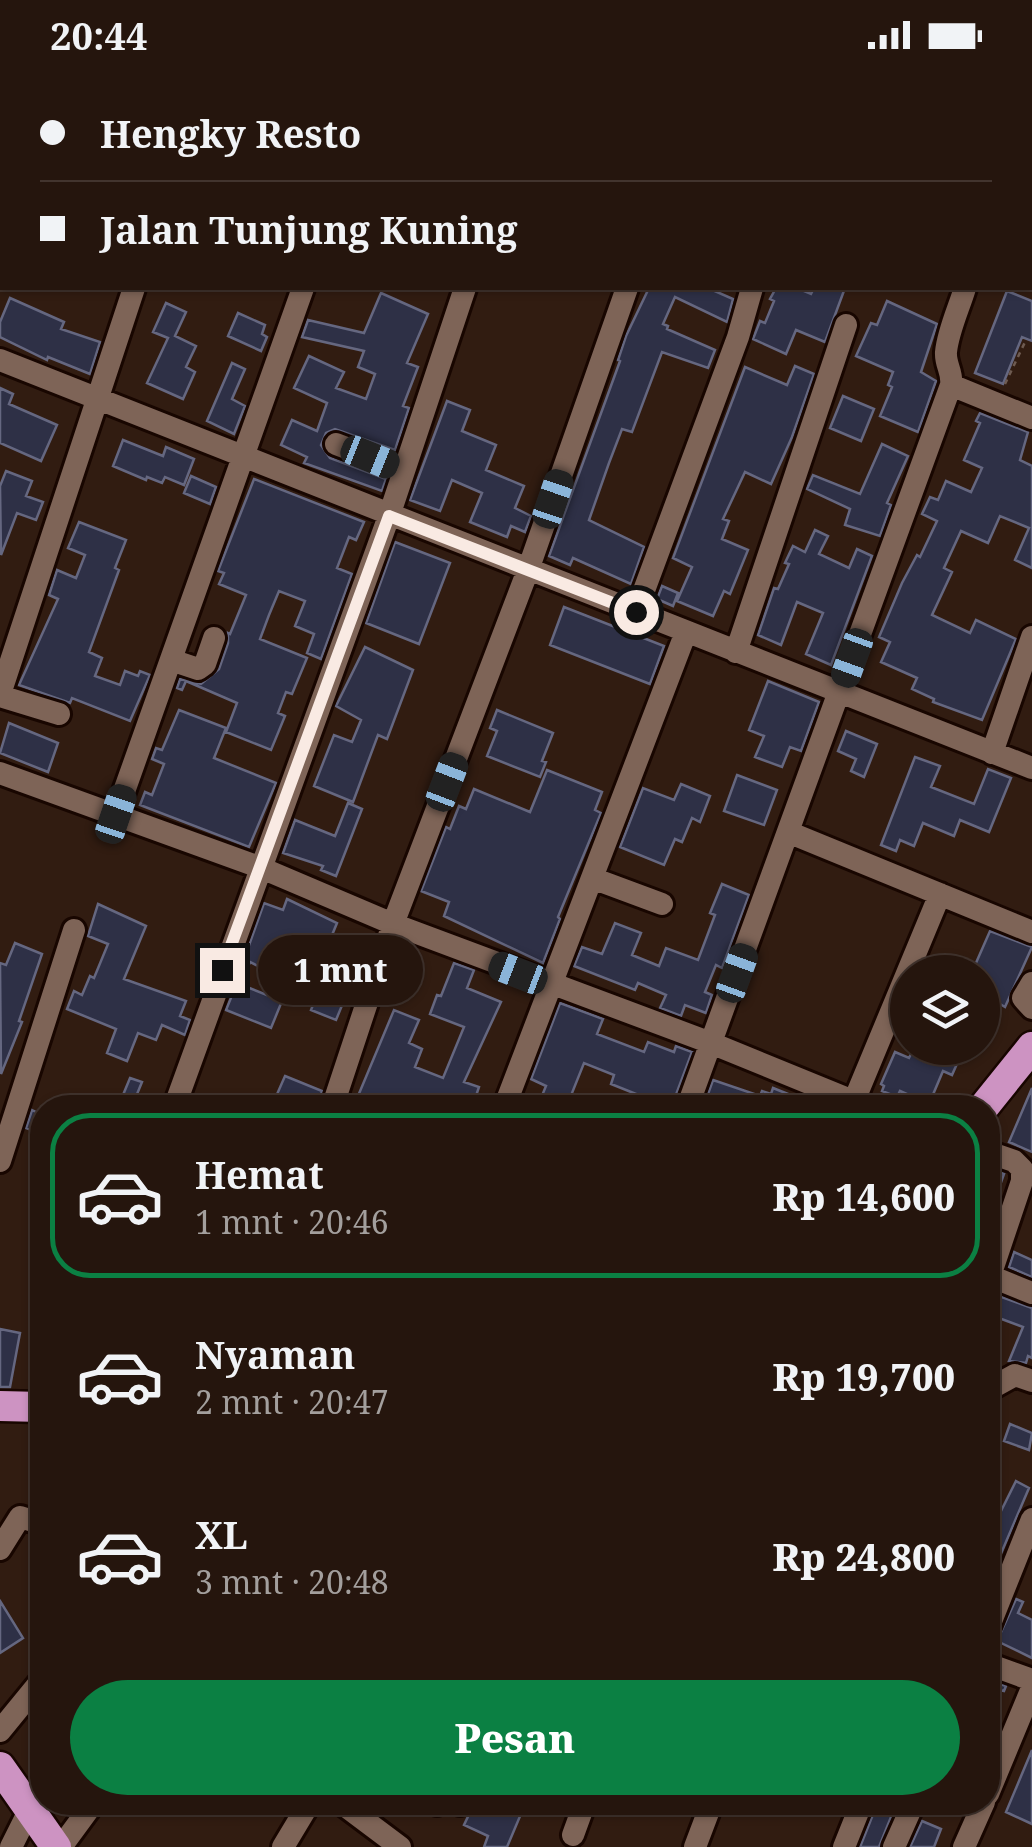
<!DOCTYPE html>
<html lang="id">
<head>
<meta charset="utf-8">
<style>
	:root { --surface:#25150d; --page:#2d1e16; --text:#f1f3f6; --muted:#a39f9d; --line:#42342e; --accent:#0b8043 }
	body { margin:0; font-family:"Noto Serif",serif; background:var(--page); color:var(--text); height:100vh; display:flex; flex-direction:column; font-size:38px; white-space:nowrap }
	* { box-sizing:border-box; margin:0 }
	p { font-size:32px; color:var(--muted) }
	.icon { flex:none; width:55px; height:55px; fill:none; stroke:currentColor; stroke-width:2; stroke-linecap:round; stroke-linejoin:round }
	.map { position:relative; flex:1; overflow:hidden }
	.panel { position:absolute; left:30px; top:1025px; width:970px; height:720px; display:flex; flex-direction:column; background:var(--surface); border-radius:40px; box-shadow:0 2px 8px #0004,0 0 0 2px var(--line) }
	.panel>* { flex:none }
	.guide { position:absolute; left:0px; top:0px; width:1032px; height:220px; box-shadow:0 2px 8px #0004,0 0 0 2px var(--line); display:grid; align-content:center; height:220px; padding:0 40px; background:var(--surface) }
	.fabs { position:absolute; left:890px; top:885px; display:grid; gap:20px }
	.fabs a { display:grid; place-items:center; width:110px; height:110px; border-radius:50%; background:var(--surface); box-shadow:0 2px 8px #0004,0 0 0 2px var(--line); font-size:50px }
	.end { position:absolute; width:45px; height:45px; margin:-22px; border:12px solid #f9eae3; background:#111; box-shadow:0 0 0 5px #111 }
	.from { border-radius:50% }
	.bubble { position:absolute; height:70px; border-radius:35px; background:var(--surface); box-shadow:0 2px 8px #0004,0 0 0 2px var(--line); font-size:32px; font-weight:800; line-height:70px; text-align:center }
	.car { position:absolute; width:30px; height:60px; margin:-30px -15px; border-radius:12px; box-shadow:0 0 8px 2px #0007; background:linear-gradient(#222 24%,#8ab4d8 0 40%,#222 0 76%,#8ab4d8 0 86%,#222 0) }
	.guide b { display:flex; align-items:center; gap:35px; height:95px; font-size:38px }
	.guide b+b { border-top:2px solid var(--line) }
	.guide i { width:25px; height:25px; background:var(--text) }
	ul { padding:18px 0 0; list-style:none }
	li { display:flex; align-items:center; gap:30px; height:165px; margin:0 20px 15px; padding:0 20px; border:5px solid transparent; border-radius:40px }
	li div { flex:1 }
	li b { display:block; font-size:38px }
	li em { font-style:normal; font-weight:800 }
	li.current { border-color:var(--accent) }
	li>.icon { width:90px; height:90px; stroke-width:1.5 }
	.primary-button { display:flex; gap:20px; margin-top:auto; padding:20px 40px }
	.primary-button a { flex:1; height:115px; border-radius:60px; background:var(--accent); color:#fff; font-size:40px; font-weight:800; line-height:115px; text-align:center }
	.status { display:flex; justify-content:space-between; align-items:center; height:70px; padding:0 50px; background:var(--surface); direction:ltr }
	.status svg { height:28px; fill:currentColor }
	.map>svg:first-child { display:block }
</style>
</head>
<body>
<div class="status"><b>20:44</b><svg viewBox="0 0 49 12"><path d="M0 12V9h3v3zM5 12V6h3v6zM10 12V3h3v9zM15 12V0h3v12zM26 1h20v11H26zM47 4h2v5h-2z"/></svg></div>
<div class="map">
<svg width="1032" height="1777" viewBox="0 0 1032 1777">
	<rect width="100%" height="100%" fill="#311c11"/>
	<!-- building -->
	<path fill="#2e3046" stroke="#656780" stroke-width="2.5" d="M 649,218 L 708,218 L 733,229 L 727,252 L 675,227 L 663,254 L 668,256 L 667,259 L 715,280 L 708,298 L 662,282 L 632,362 L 622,359 L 609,393 L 589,450 L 644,477 L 631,514 L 573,488 L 570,495 L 549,486 L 620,291 L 618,290 L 626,266 Z
		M 776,218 L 797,218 L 811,224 L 814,218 L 845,218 L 825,272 L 796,260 L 786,284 L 753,269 L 760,251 L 765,253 L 774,231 L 770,229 Z
		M 1007,221 L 1032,231 L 1032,271 L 1022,267 L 1003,314 L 975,303 Z
		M 381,223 L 428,244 L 407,293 L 418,297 L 403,336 L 409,338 L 395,380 L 335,359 L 326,363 L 321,375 L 330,388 L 386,409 L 382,421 L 304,393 L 307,387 L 281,375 L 292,350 L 317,361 L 327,333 L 294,318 L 309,286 L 344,302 L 336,318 L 366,329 L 375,304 L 358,297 L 364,281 L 302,267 L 308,250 L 364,263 Z
		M 10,228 L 64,252 L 61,259 L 100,272 L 90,304 L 48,287 L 47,290 L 0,267 L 0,252 Z
		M 887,231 L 937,254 L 921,302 L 936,311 L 918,362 L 880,346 L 892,317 L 888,315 L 893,302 L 856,286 L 871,253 L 877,255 Z
		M 166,233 L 186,242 L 175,266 L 196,276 L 186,297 L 195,302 L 183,329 L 147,313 L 168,268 L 153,262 Z
		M 238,243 L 265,255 L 262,264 L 267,267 L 261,281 L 228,266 Z
		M 232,293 L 245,299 L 232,329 L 245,336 L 234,364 L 207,351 Z
		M 795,296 L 814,304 L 792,367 L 771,414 L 745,402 L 723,449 L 729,451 L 722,469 L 748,480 L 730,524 L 724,521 L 713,546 L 677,531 L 692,497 L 673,488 L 745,297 L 787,315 Z
		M 0,318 L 13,324 L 9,334 L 57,355 L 41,391 L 0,373 Z
		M 843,326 L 874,339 L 861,371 L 830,358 Z
		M 447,331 L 470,340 L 462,361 L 496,375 L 486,400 L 524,416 L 515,438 L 531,446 L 525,462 L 511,456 L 507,467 L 470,452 L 482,423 L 452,410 L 440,441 L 410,430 Z
		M 980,343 L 1028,362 L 1020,390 L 1032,396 L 1032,498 L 1015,490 L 1029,458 L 1000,446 L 988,473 L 961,461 L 944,498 L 952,502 L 932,545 L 970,563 L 976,550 L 1016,569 L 982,650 L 933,632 L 934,629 L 912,619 L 917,608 L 881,592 L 890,572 L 879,567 L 902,513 L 917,485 L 920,487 L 937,451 L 922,444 L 930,427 L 938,430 L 946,411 L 971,422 L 982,398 L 964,390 L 980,353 L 976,351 Z
		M 123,370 L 163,386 L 166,377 L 194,389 L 184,415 L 165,407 L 162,413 L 147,407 L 146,410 L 113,396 Z
		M 882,374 L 908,386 L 887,433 L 891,435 L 880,466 L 845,455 L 850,439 L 807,419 L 813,405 L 860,424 Z
		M 6,401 L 32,411 L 26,426 L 43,432 L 36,450 L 17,443 L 1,485 L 0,416 Z
		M 191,406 L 216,417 L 210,434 L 184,423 Z
		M 254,409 L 364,452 L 356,470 L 349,467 L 337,498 L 352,504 L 321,589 L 307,583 L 314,564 L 295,556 L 305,531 L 279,521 L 269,545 L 260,569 L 307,588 L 292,624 L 286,622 L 278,643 L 285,646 L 271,680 L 226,662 L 237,633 L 186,611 L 182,620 L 177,618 L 180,609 L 201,614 L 219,599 L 228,573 L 228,563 L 230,564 L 246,525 L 219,514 L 224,503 L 218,501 Z
		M 79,452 L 126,470 L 115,498 L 119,500 L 89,582 L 102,588 L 95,606 L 120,615 L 125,601 L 138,606 L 140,601 L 150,605 L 130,651 L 72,628 L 70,633 L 19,615 L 58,529 L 49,525 L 57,500 L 76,508 L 85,485 L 68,478 Z
		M 815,460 L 828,466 L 819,484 L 849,498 L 857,479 L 872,486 L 831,595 L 806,584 L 823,543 L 797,532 L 781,575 L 758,565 L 774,518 L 778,519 L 789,494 L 785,493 L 793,476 L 805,482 Z
		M 395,472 L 450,493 L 419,574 L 366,553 Z
		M 662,516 L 678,523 L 673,536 L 657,529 Z
		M 564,537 L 664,576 L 650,614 L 550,575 Z
		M 365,577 L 413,600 L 387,669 L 378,665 L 353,732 L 314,716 L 334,665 L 352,672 L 361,650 L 336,636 Z
		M 768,611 L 819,632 L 801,681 L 790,677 L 782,697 L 755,687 L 764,666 L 749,660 Z
		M 179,640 L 226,658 L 214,688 L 276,713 L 249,777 L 140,735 L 145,722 L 152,725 L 164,694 L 152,689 L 156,678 L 162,680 Z
		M 497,640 L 553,663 L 542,691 L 546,692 L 540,707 L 487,686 L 497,661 L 490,658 Z
		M 9,653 L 58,673 L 48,702 L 0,683 Z
		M 846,661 L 877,674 L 864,707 L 851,701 L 856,689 L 838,681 Z
		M 915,687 L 940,696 L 931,717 L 974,734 L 988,699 L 1011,708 L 989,762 L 960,750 L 954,766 L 923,753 L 914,776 L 900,770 L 896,781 L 881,775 Z
		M 547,700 L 602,722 L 595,740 L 601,743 L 558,847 L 560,849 L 543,893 L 444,846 L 449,832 L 421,821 L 446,757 L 450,759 L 459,736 L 466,739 L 474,719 L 530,742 Z
		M 737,705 L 777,720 L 764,755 L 724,741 Z
		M 681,714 L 710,726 L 700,752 L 692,748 L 682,772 L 675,769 L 664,795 L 620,777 L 643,718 L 674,730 Z
		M 348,733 L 362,739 L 336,806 L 321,800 L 323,796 L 283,783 L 295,750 L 335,766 Z
		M 722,814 L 749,825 L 722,898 L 716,895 L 705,922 L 712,925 L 706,943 L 685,935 L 681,946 L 660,938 L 666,925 L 638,913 L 635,920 L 574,896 L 582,877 L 602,884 L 615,853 L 641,863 L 632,885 L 659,896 L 666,878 L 698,890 L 715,845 L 710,843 Z
		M 287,829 L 337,853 L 315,906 L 264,882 L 258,896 L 250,892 L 242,911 L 237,909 L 264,833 L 283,840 Z
		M 98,834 L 146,856 L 124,909 L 186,931 L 180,946 L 190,950 L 185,965 L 162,955 L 156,970 L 138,963 L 127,991 L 107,983 L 116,959 L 67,939 L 74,921 L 82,925 L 90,906 L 94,908 L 108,874 L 88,866 Z
		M 990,861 L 1032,877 L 1005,937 L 1000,934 L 982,974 L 982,902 L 972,902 Z
		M 15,873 L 42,884 L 19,951 L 22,952 L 1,1004 L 0,893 L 6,895 Z
		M 454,893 L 474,900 L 467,918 L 501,932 L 464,1012 L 479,1017 L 472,1038 L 353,1038 L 394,940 L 419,950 L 409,973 L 422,979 L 415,997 L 443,1008 L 464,957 L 430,944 L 437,925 L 441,926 Z
		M 237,913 L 282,931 L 271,958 L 226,940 Z
		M 318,922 L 343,933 L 336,950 L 311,940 Z
		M 560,933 L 603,949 L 597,964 L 644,982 L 648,972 L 674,982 L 676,976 L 692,982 L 671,1038 L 611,1014 L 614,1005 L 584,993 L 566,1038 L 537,1038 L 546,1016 L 531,1009 Z
		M 914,978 L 964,978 L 952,1005 L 943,1001 L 929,1034 L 900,1021 L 897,1027 L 882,1021 L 884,1016 L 881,1014 L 895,982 L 909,988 Z
		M 285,1006 L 322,1021 L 317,1038 L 271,1038 Z
		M 130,1008 L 142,1012 L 135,1029 L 123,1025 Z
		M 713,1010 L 760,1026 L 762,1021 L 771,1024 L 773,1018 L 823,1038 L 703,1038 Z
		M 1032,1018 L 1032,1082 L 1009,1072 Z
		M 32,1040 L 42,1045 L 42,1064 L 26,1058 Z
		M 988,1098 L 1004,1104 L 989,1146 L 988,1146 Z
		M 1014,1182 L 1032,1190 L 1032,1207 L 1009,1197 Z
		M 996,1225 L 1032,1238 L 1032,1288 L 1028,1286 L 1026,1293 L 1009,1291 L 1023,1257 L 988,1244 Z
		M 0,1259 L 20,1263 L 10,1317 L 0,1317 Z
		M 1010,1354 L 1032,1363 L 1029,1380 L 1004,1371 Z
		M 1016,1411 L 1029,1418 L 988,1514 L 988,1467 Z
		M 1016,1529 L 1023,1532 L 1018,1543 L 1032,1550 L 1032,1588 L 997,1571 Z
		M 0,1531 L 23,1568 L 0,1583 Z
		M 988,1610 L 1006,1616 L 1004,1621 L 1000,1620 L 988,1649 Z
		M 1032,1680 L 1032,1754 L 1006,1742 Z
		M 475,1732 L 526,1732 L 507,1777 L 484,1777 L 488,1766 L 464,1755 Z
		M 878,1732 L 897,1732 L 879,1777 L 860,1777 Z
		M 922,1751 L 941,1759 L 934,1777 L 910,1777 Z"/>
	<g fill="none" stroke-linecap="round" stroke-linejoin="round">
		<defs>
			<path id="minor" d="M 637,0 L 644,2
				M 66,2 L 67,0
				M 205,2 L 206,0
				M 378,2 L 379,0
				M 536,2 L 537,0
				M 698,2 L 699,0
				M 874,2 L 875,0
				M 958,2 L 959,0
				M 1014,2 L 1014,0
				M 0,196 L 2,189
				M 0,290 L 1032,698
				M 951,315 L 1032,348
				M 336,374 L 404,400
				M 636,542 L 738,267 L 752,218
				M 736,582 L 846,255
				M 171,590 L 198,599 L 205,594 L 214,568
				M 0,624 L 134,218
				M 0,626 L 59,644
				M 992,683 L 1032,567
				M 0,703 L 259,797 L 393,854 L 711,973 L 870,1038
				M 116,744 L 303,218
				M 788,762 L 1032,862
				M 592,808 L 662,834
				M 1032,913 L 1023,928 L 1032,938
				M 854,1031 L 940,824
				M 174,1038 L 389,446 L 465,218
				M 332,1038 L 393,854 L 528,500 L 627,218
				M 504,1038 L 686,562
				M 687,1038 L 951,315 C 953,302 945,295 946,282 C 948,261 959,238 965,218
				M 988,1082 L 1014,1091 L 1022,1099 L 1022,1111 L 988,1212
				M 0,1091 L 74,860
				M 990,1206 L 1032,1223
				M 988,1315 L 995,1316 L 1015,1305 L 1032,1311
				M 0,1479 L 20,1447 L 33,1451 L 42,1446
				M 988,1559 L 1032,1449
				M 988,1594 L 1032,1610
				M 0,1661 L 40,1612
				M 988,1724 L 1032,1618
				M 340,1732 L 400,1777
				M 437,1734 L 437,1732
				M 460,1734 L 460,1732
				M 573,1765 L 585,1732
				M 11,1777 L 30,1739
				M 61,1777 L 94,1732
				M 283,1777 L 310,1732
				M 695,1777 L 712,1732
				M 844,1777 L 862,1732
				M 894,1777 L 914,1732
				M 964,1777 L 984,1732"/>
			<path id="highway" d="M 983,1038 L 1032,977
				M 0,1336 L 42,1337
				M 0,1697 L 56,1777"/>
		</defs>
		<!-- minor casing -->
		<use href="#minor" stroke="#180600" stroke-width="28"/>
		<!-- highway casing -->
		<use href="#highway" stroke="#180600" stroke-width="35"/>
		<!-- path -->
		<path stroke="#6e5b51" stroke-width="2.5" stroke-dasharray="5 5" stroke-linecap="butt" d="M 1005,314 L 1026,270"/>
		<!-- minor -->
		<use href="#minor" stroke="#7e6457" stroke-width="22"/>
		<!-- highway -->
		<use href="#highway" stroke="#cd93c2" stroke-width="30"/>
	</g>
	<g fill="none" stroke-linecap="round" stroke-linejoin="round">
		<!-- route -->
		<path stroke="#f9eae3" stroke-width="12" d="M 222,900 L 389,446 L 636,542"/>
	</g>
</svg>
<div class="fabs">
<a><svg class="icon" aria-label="layers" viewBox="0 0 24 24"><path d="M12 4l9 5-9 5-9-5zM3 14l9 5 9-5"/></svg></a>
</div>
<i class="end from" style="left:636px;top:542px"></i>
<i class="end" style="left:222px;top:900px"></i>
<div class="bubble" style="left:258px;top:865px;width:165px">1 mnt</div>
<i class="car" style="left:370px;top:387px;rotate:112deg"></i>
<i class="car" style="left:553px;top:429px;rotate:19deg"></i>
<i class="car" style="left:852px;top:588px;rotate:200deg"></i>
<i class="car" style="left:447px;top:712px;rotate:21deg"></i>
<i class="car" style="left:116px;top:744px;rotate:19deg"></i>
<i class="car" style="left:518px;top:903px;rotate:291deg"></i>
<i class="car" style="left:737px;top:903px;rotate:20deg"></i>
<div class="guide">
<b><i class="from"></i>Hengky Resto</b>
<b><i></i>Jalan Tunjung Kuning</b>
</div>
<section class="panel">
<ul>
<li class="current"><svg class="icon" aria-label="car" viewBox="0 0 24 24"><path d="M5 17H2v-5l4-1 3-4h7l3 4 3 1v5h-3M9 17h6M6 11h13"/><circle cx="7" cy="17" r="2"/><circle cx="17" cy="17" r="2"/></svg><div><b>Hemat</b><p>1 mnt · 20:46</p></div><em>Rp 14,600</em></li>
<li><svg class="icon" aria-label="car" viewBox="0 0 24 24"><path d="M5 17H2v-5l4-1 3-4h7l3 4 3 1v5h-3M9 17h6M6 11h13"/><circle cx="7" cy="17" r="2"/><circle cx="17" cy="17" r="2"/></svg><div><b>Nyaman</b><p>2 mnt · 20:47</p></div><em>Rp 19,700</em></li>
<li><svg class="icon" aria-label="car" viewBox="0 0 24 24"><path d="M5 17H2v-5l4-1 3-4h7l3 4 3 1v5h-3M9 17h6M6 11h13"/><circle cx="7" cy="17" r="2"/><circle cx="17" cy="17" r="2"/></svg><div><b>XL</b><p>3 mnt · 20:48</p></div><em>Rp 24,800</em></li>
</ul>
<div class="primary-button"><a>Pesan</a></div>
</section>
</div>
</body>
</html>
